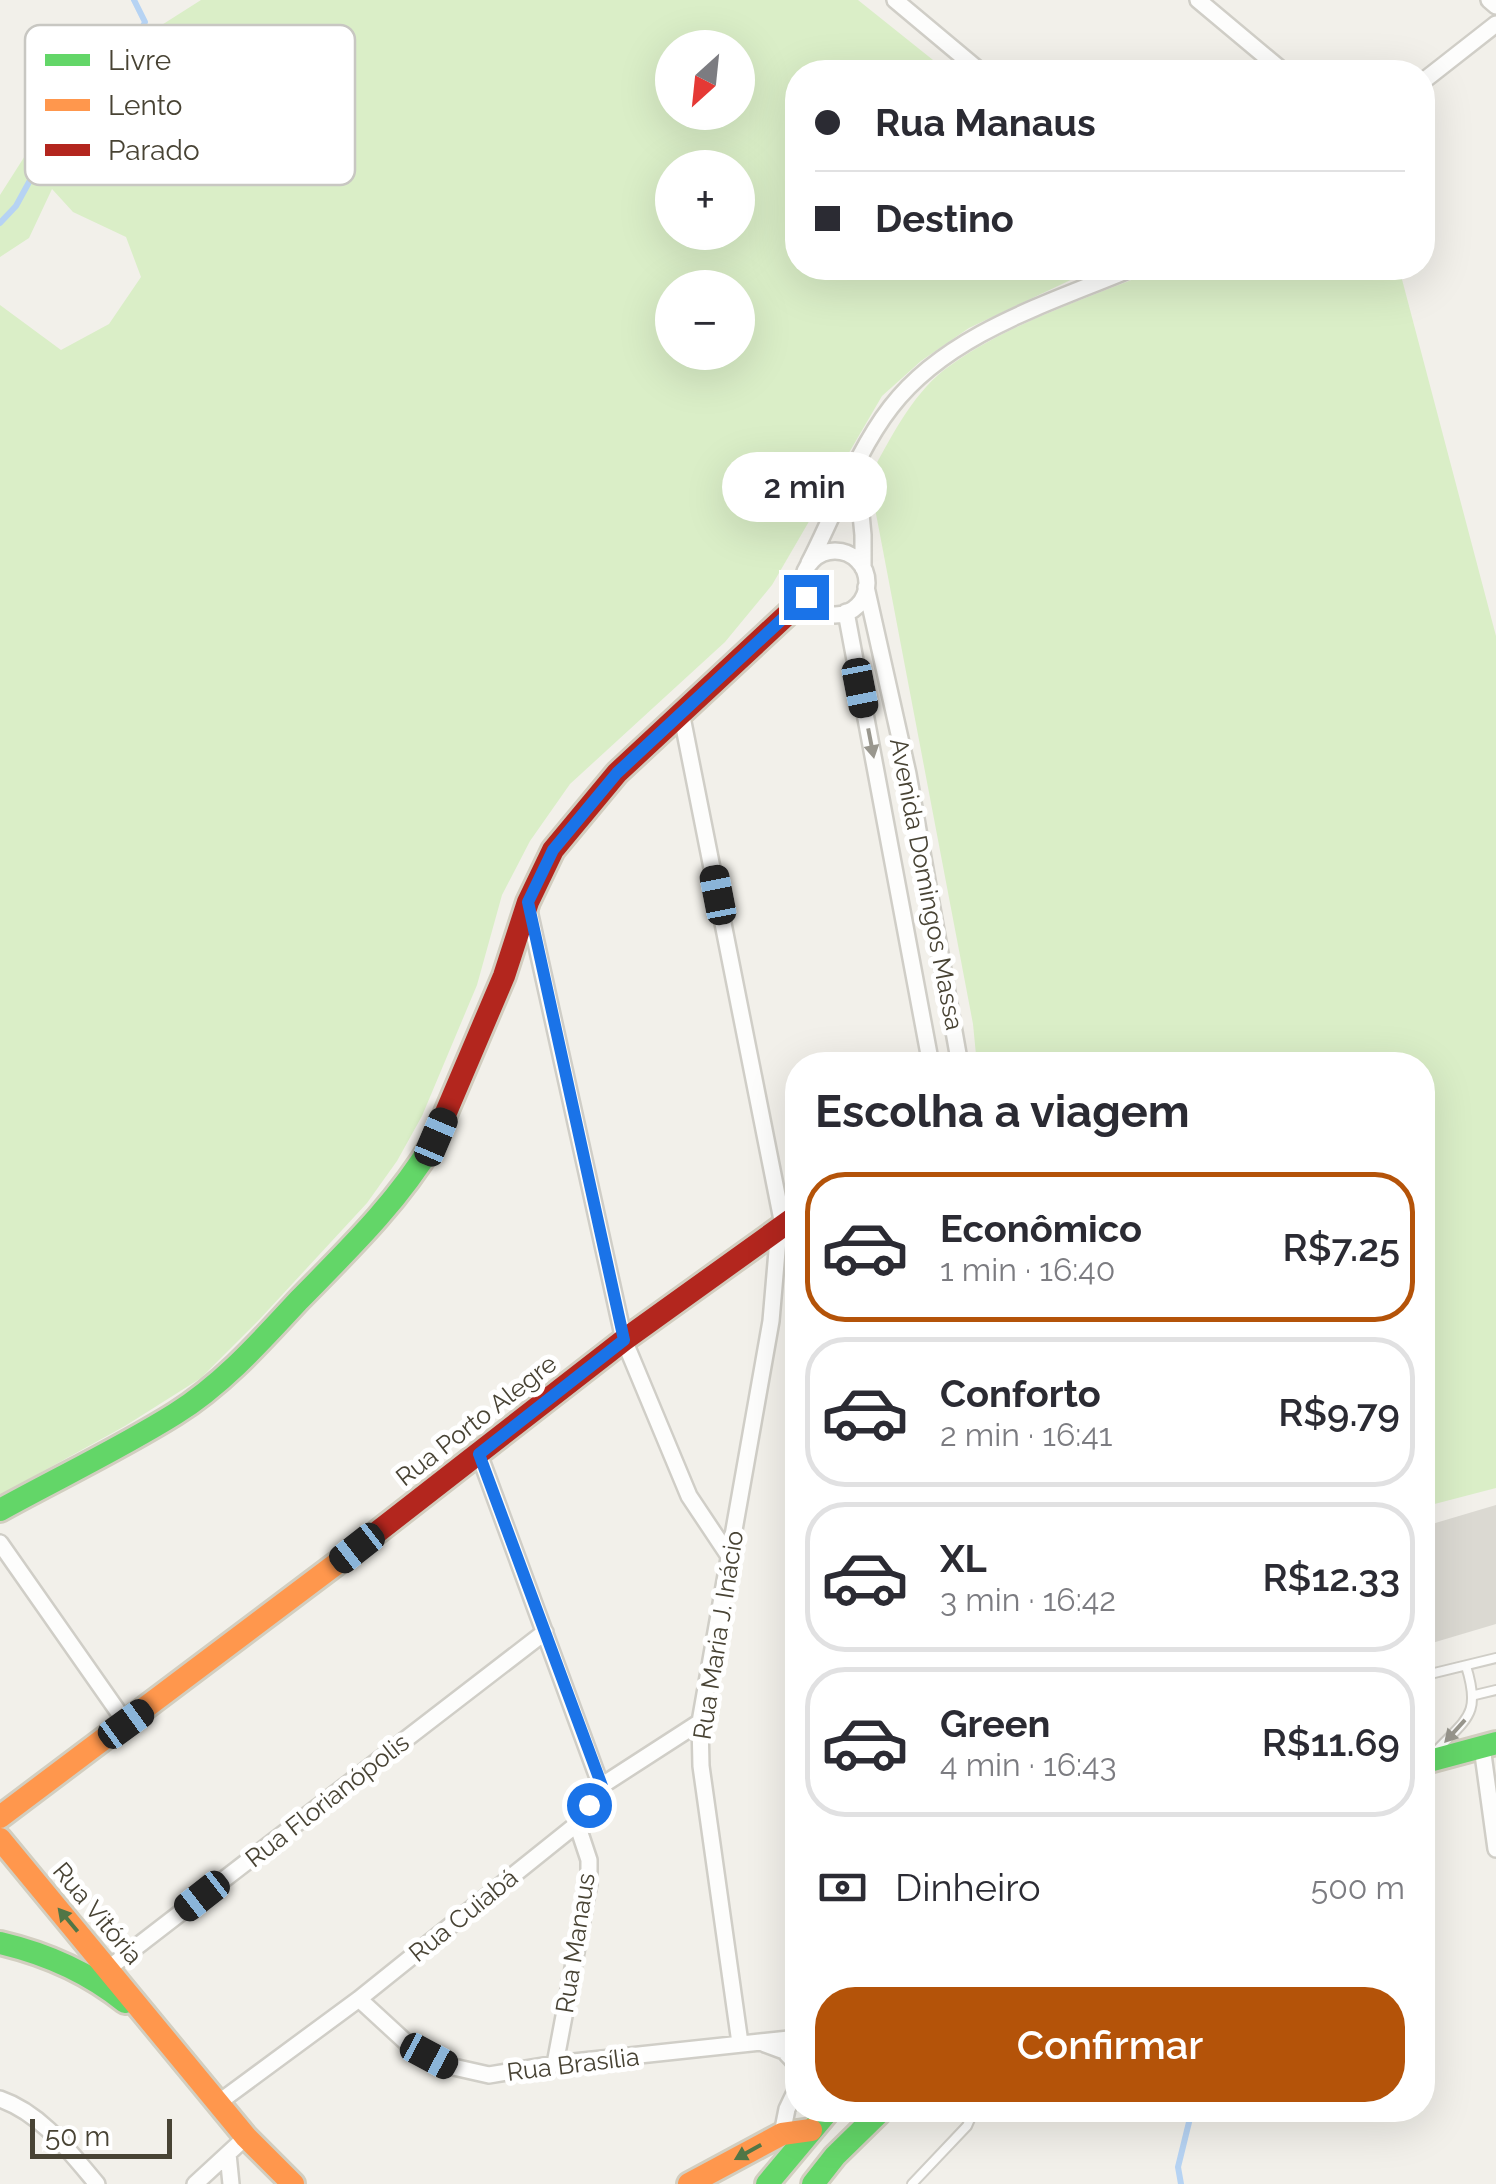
<!DOCTYPE html>
<html lang="pt">
<head>
<meta charset="utf-8">
<style>
	:root { --surface:#fff; --page:#f2f2f3; --text:#2b2b33; --muted:#7c7c81; --line:#e1e1e2; --accent:#b45309 }
	body { margin:0; font-family:Raleway,sans-serif; background:var(--page); color:var(--text); height:100vh; display:flex; flex-direction:column; font-size:38px; white-space:nowrap }
	* { box-sizing:border-box; margin:0 }
	p { font-size:32px; color:var(--muted) }
	.icon { flex:none; width:55px; height:55px; fill:none; stroke:currentColor; stroke-width:2; stroke-linecap:round; stroke-linejoin:round }
	.map { position:relative; flex:1; overflow:hidden }
	.side { position:absolute; left:785px; top:1052px; width:650px; height:1070px; display:flex; flex-direction:column; background:var(--surface); border-radius:40px; box-shadow:0 10px 40px #0002 }
	.side>* { flex:none }
	.guide { position:absolute; left:785px; top:60px; width:650px; height:220px; border-radius:40px; box-shadow:0 10px 40px #0002; display:grid; align-content:center; height:220px; padding:0 30px; background:var(--surface) }
	.needle { width:65px; rotate:207deg }
	.fabs { position:absolute; left:655px; top:30px; display:grid; gap:20px }
	.fabs a { display:grid; place-items:center; width:100px; height:100px; border-radius:50%; background:var(--surface); box-shadow:0 10px 40px #0002; font-size:50px }
	.scale { position:absolute; left:30px; bottom:25px; width:142px; box-sizing:border-box; padding-left:10px; border:5px solid #484334; border-top:0; font-size:28px; line-height:35px; white-space:nowrap; color:#484334; -webkit-text-stroke:8px #fff; paint-order:stroke }
	.end { position:absolute; width:45px; height:45px; margin:-22px; border:12px solid #1a73e8; background:#fff; box-shadow:0 0 0 5px #fff }
	.from { border-radius:50% }
	.bubble { position:absolute; height:70px; border-radius:35px; background:var(--surface); box-shadow:0 10px 40px #0002; font-size:32px; font-weight:600; line-height:70px; text-align:center }
	.car { position:absolute; width:30px; height:60px; margin:-30px -15px; border-radius:12px; box-shadow:0 0 8px 2px #0007; background:linear-gradient(#222 24%,#8ab4d8 0 40%,#222 0 76%,#8ab4d8 0 86%,#222 0) }
	.guide b { display:flex; align-items:center; gap:35px; height:95px; font-size:38px }
	.guide b+b { border-top:2px solid var(--line) }
	.guide i { width:25px; height:25px; background:var(--text) }
	ul { padding:0; list-style:none }
	li { display:flex; align-items:center; gap:30px; height:150px; margin:0 20px 15px; padding:0 10px; border:5px solid var(--line); border-radius:40px }
	li div { flex:1 }
	li b { display:block; font-size:38px }
	li em { font-style:normal; font-weight:600 }
	li.current { border-color:var(--accent) }
	li>.icon { width:90px; height:90px; stroke-width:1.5 }
	h2 { padding:0 30px; font-size:45px; line-height:120px }
	.pay { display:flex; align-items:center; gap:25px; height:110px; padding:0 30px; font-size:38px }
	.pay p { margin-inline-start:auto }
	.primary-button { display:flex; gap:20px; margin-top:auto; padding:20px 30px }
	.primary-button a { flex:1; height:115px; border-radius:40px; background:var(--accent); color:#fff; font-size:40px; font-weight:600; line-height:115px; text-align:center }
	.map>svg:first-child { display:block }
</style>
</head>
<body>
<div class="map">
<svg width="1496" height="2184" viewBox="0 0 1496 2184">
	<rect width="100%" height="100%" fill="#f2f0ea"/>
	<!-- green -->
	<path fill="#daeec7" fill-rule="evenodd" d="M 201,0 L 858,0 L 948,72 L 798,72 L 798,268 L 1096,268 L 969,328 L 921,361 L 882,396 L 772,585 L 725,642 L 570,784 L 530,841 L 502,895 L 477,985 L 422,1116 L 397,1161 L 367,1203 L 258,1321 L 201,1378 L 125,1426 L 0,1495 L 0,305 L 61,350 L 109,324 L 141,277 L 126,237 L 73,212 L 52,189 L 29,238 L 0,257 L 0,195 L 72,82 ZM 672,48 L 738,48 L 738,112 L 672,112 ZM 672,168 L 738,168 L 738,232 L 672,232 ZM 672,288 L 738,288 L 738,352 L 672,352 Z
		M 1161,268 L 1399,268 L 1496,636 L 1496,1488 L 1423,1507 L 1422,1065 L 977,1065 L 973,1024 L 869,477 C 890,440 910,397 944,370 C 1004,324 1092,297 1161,268 Z"/>
	<g fill="none" stroke-linecap="round" stroke-linejoin="round">
		<!-- stream -->
		<path stroke="#b6d3f3" stroke-width="6" d="M 0,223 L 16,206 L 64,118 L 112,88 L 145,22 L 134,0
			M 1181,2184 L 1178,2167 L 1192,2110"/>
	</g>
	<!-- building -->
	<path fill="#dbd9d2" d="M 1496,1505 L 1496,1624 L 1422,1646 L 1422,1527 Z"/>
	<g fill="none" stroke-linecap="round" stroke-linejoin="round">
		<defs>
			<path id="lane" d="M 1422,1676 L 1496,1658
				M 1475,1695 L 1496,1690
				M 1436,1751 C 1468,1717 1481,1714 1466,1666
				M 912,2184 L 967,2126 L 974,2110"/>
			<path id="street" d="M 895,0 L 981,72
				M 1198,0 L 1284,72
				M 1489,0 L 1496,6
				M 1422,82 L 1496,24
				M 857,472 L 863,535 L 863,568
				M803 583a32 32 0 1 1 64 0a32 32 0 1 1-64 0Z
				M 809,563 C 835,513 856,452 891,407 C 948,333 1050,303 1133,268
				M 866,587 L 908,774 L 960,1065
				M 846,612 L 931,1065
				M 681,712 L 783,1225
				M 528,906 L 624,1340 L 689,1496 L 729,1556
				M 479,1454 L 601,1786
				M 0,1543 L 126,1723
				M 1482,1747 L 1496,1849
				M 109,1968 L 545,1632
				M 359,1999 L 409,2045 L 449,2066 L 489,2075 L 555,2064 L 798,2038
				M 740,2043 L 701,1766 L 700,1722 L 771,1321 L 779,1228
				M 765,2044 L 784,2051 L 798,2066
				M 555,2064 L 589,1883 L 589,1860 L 577,1824
				M 0,2099 C 41,2113 70,2152 97,2184
				M 218,2103 L 359,1999 L 577,1824 L 601,1786 L 700,1722
				M 782,2134 L 787,2109 L 798,2086
				M 228,2154 L 231,2184
				M 195,2184 L 246,2137"/>
			<path id="fast" d="M 0,1510 C 58,1478 119,1449 175,1414 C 223,1384 261,1341 299,1300 C 348,1250 397,1203 433,1143
				M 1422,1763 L 1496,1743
				M 0,1943 C 47,1954 88,1972 125,2002
				M 767,2184 L 829,2110
				M 813,2184 L 835,2156 L 882,2110"/>
			<path id="slow" d="M 0,1817 L 344,1558
				M 0,1839 L 246,2137 L 293,2184
				M 689,2184 L 782,2134 L 811,2130"/>
			<path id="jam" d="M 433,1143 L 504,976 L 528,902 L 553,850 L 617,773 L 806,597
				M 344,1558 L 624,1340 L 798,1215"/>
		</defs>
		<!-- lane casing -->
		<use href="#lane" stroke="#d0cec7" stroke-width="12"/>
		<!-- street casing -->
		<use href="#street" stroke="#d0cec7" stroke-width="20"/>
		<!-- fast casing -->
		<use href="#fast" stroke="#d2cec0" stroke-width="28"/>
		<!-- slow casing -->
		<use href="#slow" stroke="#d2cec0" stroke-width="28"/>
		<!-- jam casing -->
		<use href="#jam" stroke="#d2cec0" stroke-width="28"/>
		<!-- lane -->
		<use href="#lane" stroke="#fdfdfc" stroke-width="8"/>
		<!-- street -->
		<use href="#street" stroke="#fdfdfc" stroke-width="15"/>
		<!-- fast -->
		<use href="#fast" stroke="#63d668" stroke-width="22"/>
		<!-- slow -->
		<use href="#slow" stroke="#ff974d" stroke-width="22"/>
		<!-- jam -->
		<use href="#jam" stroke="#b3261e" stroke-width="22"/>
	</g>
	<!-- one-way arrows -->
	<defs><path id="oneway-solid" d="M-6-.8H1V-3.2L6.5 0L1 3.2V.8H-6Z" transform="scale(2.5)"/></defs>
	<g fill="#99978e">
		<use href="#oneway-solid" transform="translate(871 743) rotate(79)"/>
		<use href="#oneway-solid" transform="translate(1455 1731) rotate(132)"/>
	</g>
	<g fill="#517646">
		<use href="#oneway-solid" transform="translate(68 1920) rotate(-130)"/>
		<use href="#oneway-solid" transform="translate(748 2152) rotate(151)"/>
	</g>
	<g fill="none" stroke-linecap="round" stroke-linejoin="round">
		<!-- route -->
		<path stroke="#1a73e8" stroke-width="12" d="M 589,1805 L 602,1786 L 479,1454 L 624,1340 L 528,902 L 553,850 L 617,773 L 806,597"/>
	</g>
	<g text-anchor="middle" dominant-baseline="central" stroke-width="10" stroke-linejoin="round" paint-order="stroke">
		<!-- street labels -->
		<g font-size="25" fill="#484334" stroke="#fff">
			<text transform="translate(927 884) rotate(79)">Avenida Domingos Massa</text>
			<text transform="translate(476 1420) rotate(-38)">Rua Porto Alegre</text>
			<text transform="translate(718 1635) rotate(-81)">Rua Maria J. Inácio</text>
			<text transform="translate(327 1800) rotate(-38)">Rua Florianópolis</text>
			<text transform="translate(98 1913) rotate(50)">Rua Vitória</text>
			<text transform="translate(463 1915) rotate(-39)">Rua Cuiabá</text>
			<text transform="translate(575 1943) rotate(-81)">Rua Manaus</text>
			<text transform="translate(573 2064) rotate(-7)">Rua Brasília</text>
		</g>
	</g>
	<!-- legend -->
	<rect x="25" y="25" width="330" height="160" rx="15" fill="#fff" stroke="#c8c7c2" stroke-width="2.5"/>
	<rect x="45" y="54" width="45" height="12" fill="#63d668"/>
	<rect x="45" y="99" width="45" height="12" fill="#ff974d"/>
	<rect x="45" y="144" width="45" height="12" fill="#b3261e"/>
	<g font-size="28" fill="#484334">
		<text x="108" y="70">Livre</text>
		<text x="108" y="115">Lento</text>
		<text x="108" y="160">Parado</text>
	</g>
</svg>
<div class="fabs">
<a><svg class="needle" viewBox="-14 -14 28 28"><path d="M0-13l5 13h-10z" fill="#e53935"/><path d="M0 13l5-13h-10z" fill="#7c7c81"/></svg></a>
<a>+</a>
<a>−</a>
</div>
<div class="scale">50 m</div>
<i class="end from" style="left:589px;top:1805px"></i>
<i class="end" style="left:806px;top:597px"></i>
<div class="bubble" style="left:722px;top:452px;width:165px">2 min</div>
<i class="car" style="left:860px;top:688px;rotate:169deg"></i>
<i class="car" style="left:718px;top:895px;rotate:349deg"></i>
<i class="car" style="left:436px;top:1137px;rotate:23deg"></i>
<i class="car" style="left:357px;top:1548px;rotate:232deg"></i>
<i class="car" style="left:126px;top:1724px;rotate:54deg"></i>
<i class="car" style="left:202px;top:1896px;rotate:232deg"></i>
<i class="car" style="left:429px;top:2056px;rotate:118deg"></i>
<div class="guide">
<b><i class="from"></i>Rua Manaus</b>
<b><i></i>Destino</b>
</div>
<section class="side">
<h2>Escolha a viagem</h2>
<ul>
<li class="current"><svg class="icon" aria-label="car" viewBox="0 0 24 24"><path d="M5 17H2v-5l4-1 3-4h7l3 4 3 1v5h-3M9 17h6M6 11h13"/><circle cx="7" cy="17" r="2"/><circle cx="17" cy="17" r="2"/></svg><div><b>Econômico</b><p>1 min · 16:40</p></div><em>R$7.25</em></li>
<li><svg class="icon" aria-label="car" viewBox="0 0 24 24"><path d="M5 17H2v-5l4-1 3-4h7l3 4 3 1v5h-3M9 17h6M6 11h13"/><circle cx="7" cy="17" r="2"/><circle cx="17" cy="17" r="2"/></svg><div><b>Conforto</b><p>2 min · 16:41</p></div><em>R$9.79</em></li>
<li><svg class="icon" aria-label="car" viewBox="0 0 24 24"><path d="M5 17H2v-5l4-1 3-4h7l3 4 3 1v5h-3M9 17h6M6 11h13"/><circle cx="7" cy="17" r="2"/><circle cx="17" cy="17" r="2"/></svg><div><b>XL</b><p>3 min · 16:42</p></div><em>R$12.33</em></li>
<li><svg class="icon" aria-label="car" viewBox="0 0 24 24"><path d="M5 17H2v-5l4-1 3-4h7l3 4 3 1v5h-3M9 17h6M6 11h13"/><circle cx="7" cy="17" r="2"/><circle cx="17" cy="17" r="2"/></svg><div><b>Green</b><p>4 min · 16:43</p></div><em>R$11.69</em></li>
</ul>
<div class="pay"><svg class="icon" aria-label="cash" viewBox="0 0 24 24"><path d="M3 7h18v10H3z"/><circle cx="12" cy="12" r="2"/></svg>Dinheiro<p>500 m</p></div>
<div class="primary-button"><a>Confirmar</a></div>
</section>
</div>
</body>
</html>
